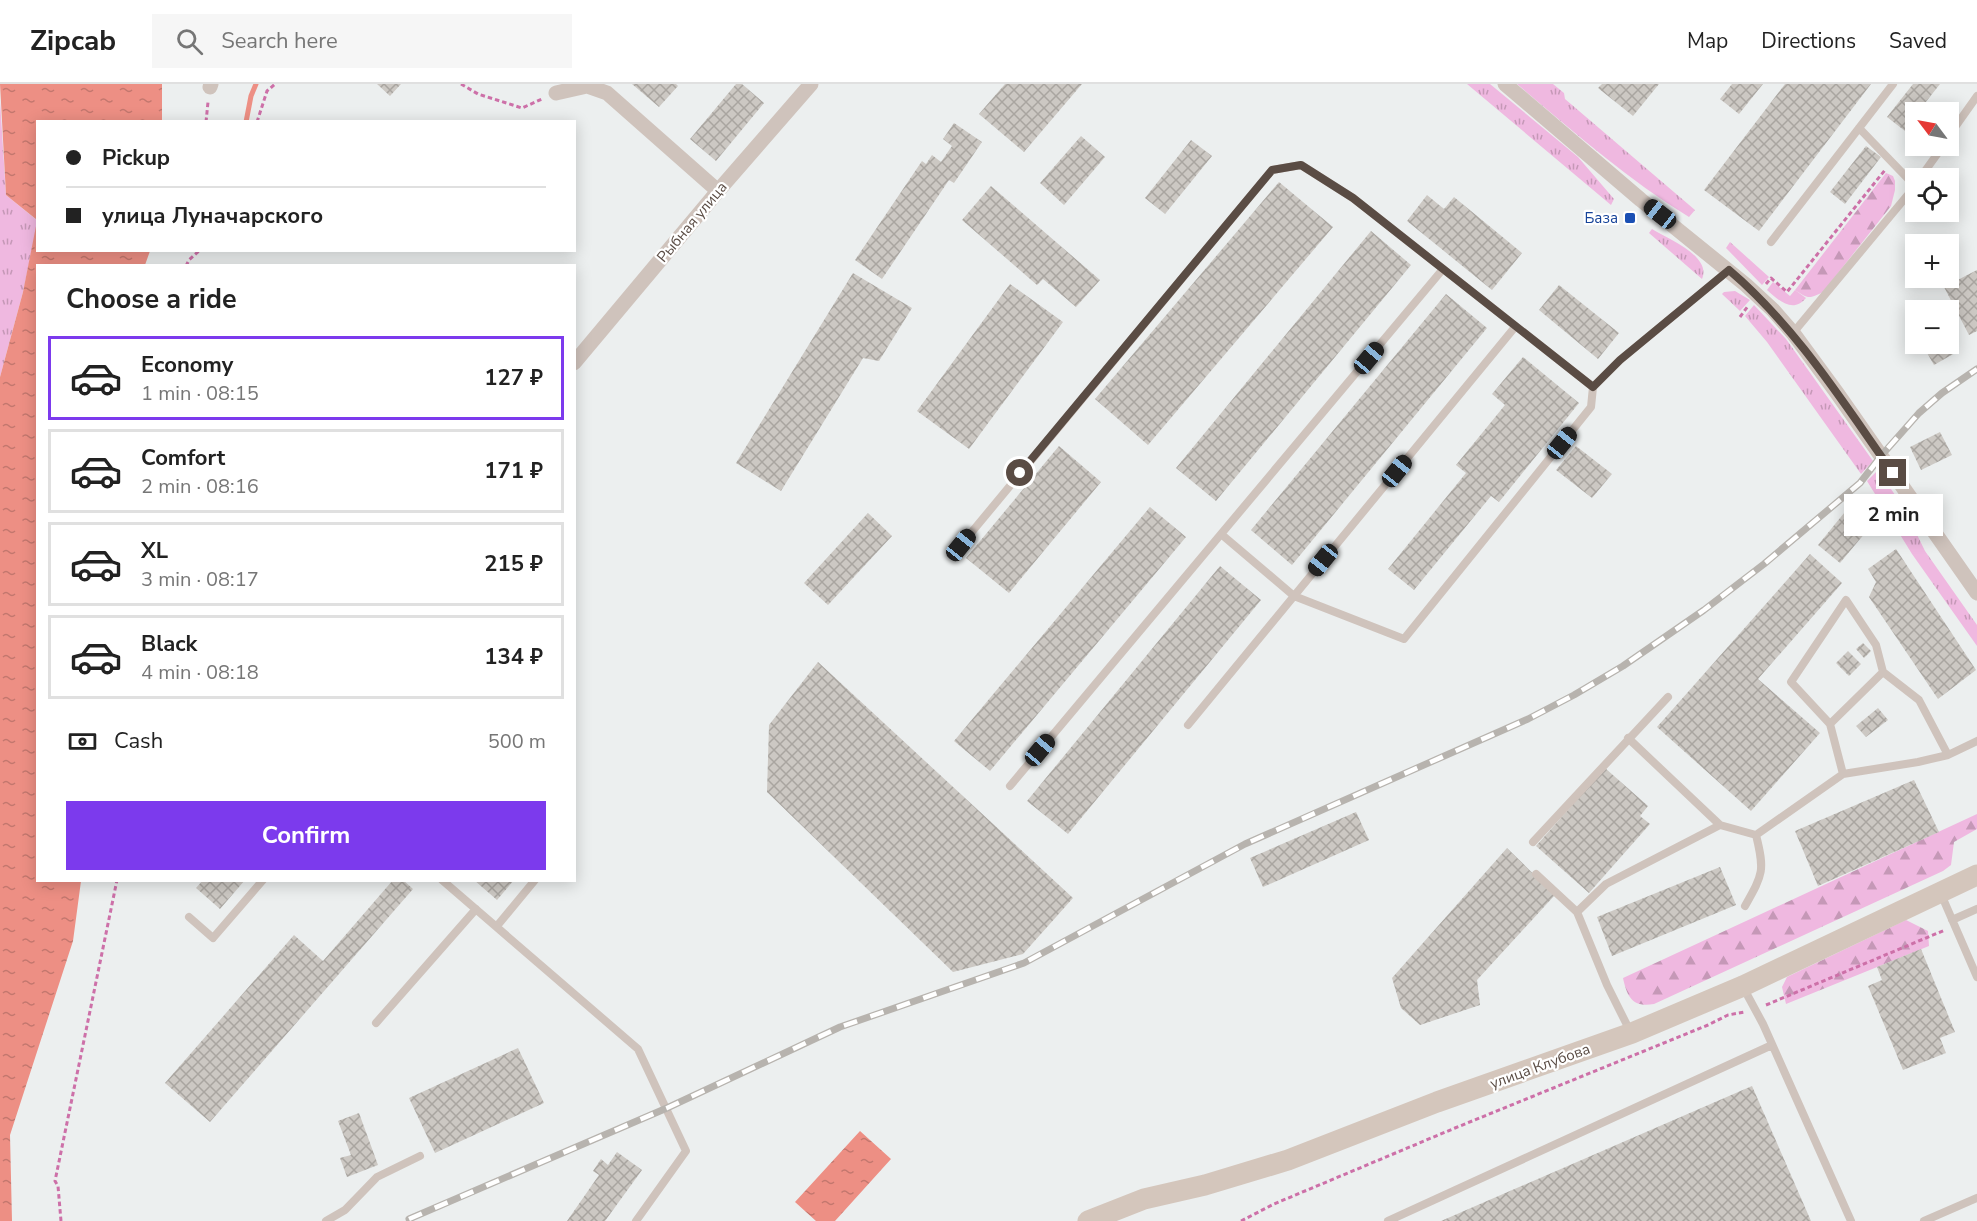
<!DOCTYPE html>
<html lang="en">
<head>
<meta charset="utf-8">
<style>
	:root { --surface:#fff; --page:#f6f6f6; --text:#222; --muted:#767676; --line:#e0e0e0; --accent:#7c3aed }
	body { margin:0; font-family:"Nunito Sans",sans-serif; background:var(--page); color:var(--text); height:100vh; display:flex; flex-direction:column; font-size:22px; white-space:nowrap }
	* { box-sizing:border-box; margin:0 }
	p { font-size:20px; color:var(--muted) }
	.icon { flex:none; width:33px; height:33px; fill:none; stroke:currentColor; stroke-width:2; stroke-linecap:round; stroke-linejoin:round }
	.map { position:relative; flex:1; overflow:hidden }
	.panel { position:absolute; left:36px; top:180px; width:540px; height:618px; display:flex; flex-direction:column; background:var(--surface); border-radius:0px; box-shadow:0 3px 15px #0003 }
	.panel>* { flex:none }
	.banner { position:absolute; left:36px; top:36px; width:540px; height:132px; border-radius:0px; box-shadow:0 3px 15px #0003; display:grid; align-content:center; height:132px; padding:0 30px; background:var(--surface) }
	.needle { width:39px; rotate:302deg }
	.buttons { position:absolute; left:1905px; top:18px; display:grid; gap:12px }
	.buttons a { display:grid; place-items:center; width:54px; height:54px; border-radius:0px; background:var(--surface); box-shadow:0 3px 15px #0003; font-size:30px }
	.end { position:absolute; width:27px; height:27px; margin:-14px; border:8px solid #5a4c44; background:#fff; box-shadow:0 0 0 3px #fff }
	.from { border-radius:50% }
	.bubble { position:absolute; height:42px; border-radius:0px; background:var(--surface); box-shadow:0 3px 15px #0003; font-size:20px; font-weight:700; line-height:42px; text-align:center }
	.car { position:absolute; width:18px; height:36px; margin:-18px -9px; border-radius:8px; box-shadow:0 0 4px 2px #0007; background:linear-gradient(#222 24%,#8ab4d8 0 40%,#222 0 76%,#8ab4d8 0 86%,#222 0) }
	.banner b { display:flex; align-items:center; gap:21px; height:57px; font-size:22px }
	.banner b+b { border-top:2px solid var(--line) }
	.banner i { width:15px; height:15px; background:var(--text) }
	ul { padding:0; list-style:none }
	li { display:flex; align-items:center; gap:18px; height:84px; margin:0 12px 9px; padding:0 18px; border:3px solid var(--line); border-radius:0px }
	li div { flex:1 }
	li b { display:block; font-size:22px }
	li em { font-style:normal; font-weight:700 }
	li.current { border-color:var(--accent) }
	li>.icon { width:54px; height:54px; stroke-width:1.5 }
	h2 { padding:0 30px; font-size:27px; line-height:72px }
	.pay { display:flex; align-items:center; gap:15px; height:66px; padding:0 30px; font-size:22px }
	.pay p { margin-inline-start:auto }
	.primary-button { display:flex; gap:12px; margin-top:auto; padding:12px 30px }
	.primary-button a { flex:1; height:69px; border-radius:0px; background:var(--accent); color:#fff; font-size:24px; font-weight:700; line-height:69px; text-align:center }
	header { display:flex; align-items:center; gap:36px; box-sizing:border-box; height:84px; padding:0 30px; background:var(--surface); border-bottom:2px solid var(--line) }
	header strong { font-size:28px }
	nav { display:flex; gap:33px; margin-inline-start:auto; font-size:21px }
	.search { width:420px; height:54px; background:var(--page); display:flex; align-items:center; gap:15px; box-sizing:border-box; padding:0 21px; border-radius:0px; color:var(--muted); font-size:22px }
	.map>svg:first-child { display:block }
</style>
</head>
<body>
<header>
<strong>Zipcab</strong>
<div class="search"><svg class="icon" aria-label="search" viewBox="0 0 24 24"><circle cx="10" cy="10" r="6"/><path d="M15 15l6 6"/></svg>Search here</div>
<nav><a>Map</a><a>Directions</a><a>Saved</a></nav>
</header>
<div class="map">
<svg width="1977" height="1137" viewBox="0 0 1977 1137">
	<defs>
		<pattern id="grass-tufts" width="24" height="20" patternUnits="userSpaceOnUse" patternTransform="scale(1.5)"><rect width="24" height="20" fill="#efb8e0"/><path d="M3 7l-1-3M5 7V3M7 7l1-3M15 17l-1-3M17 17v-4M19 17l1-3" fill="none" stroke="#c598b7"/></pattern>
		<pattern id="forest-firs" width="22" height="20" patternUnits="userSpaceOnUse" patternTransform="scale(1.5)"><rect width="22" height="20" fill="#efb8e0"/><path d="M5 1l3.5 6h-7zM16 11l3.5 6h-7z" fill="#c598b7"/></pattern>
		<pattern id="water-ripples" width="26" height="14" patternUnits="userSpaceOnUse" patternTransform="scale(1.5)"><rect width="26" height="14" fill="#ed8f84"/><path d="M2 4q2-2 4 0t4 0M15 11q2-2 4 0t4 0" fill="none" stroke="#c3776e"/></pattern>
		<pattern id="building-cross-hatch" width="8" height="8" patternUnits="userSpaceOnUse" patternTransform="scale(1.5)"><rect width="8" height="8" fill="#ccc8c3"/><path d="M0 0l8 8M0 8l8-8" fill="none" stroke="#a9a5a0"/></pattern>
	</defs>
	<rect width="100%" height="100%" fill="#ecefef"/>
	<!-- grass -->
	<path fill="url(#grass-tufts)" d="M 1467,0 L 1490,0 L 1578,73 L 1614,115 L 1611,121 Z
		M 1517,0 L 1553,0 L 1564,9 L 1565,15 L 1695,126 L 1689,133 C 1627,95 1573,47 1517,0 Z
		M 0,16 L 6,111 L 38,137 L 23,208 L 0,293 Z
		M 1652,145 C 1668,155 1712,172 1702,195 L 1649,149 Z
		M 1730,158 L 1769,193 L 1762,201 L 1726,164 Z
		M 1773,198 L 1790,212 L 1795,206 L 1806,214 C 1793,230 1778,216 1767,206 Z
		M 1735,207 L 1750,216 L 1740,227 L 1722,210 L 1724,208 Z
		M 1754,221 L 1786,255 L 1873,377 L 1861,390 L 1767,258 L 1745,232 Z
		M 1878,386 L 1904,424 L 1925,467 L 1977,541 L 1977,562 L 1912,470 L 1867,397 Z"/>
	<!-- forest -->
	<path fill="url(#forest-firs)" d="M 1886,89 L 1893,92 L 1895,97 L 1895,106 L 1891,122 L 1823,208 C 1809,215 1808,215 1795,206 Z
		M 1977,730 L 1977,745 L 1954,758 L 1951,781 L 1943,787 L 1654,920 C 1633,924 1627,913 1623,894 Z
		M 1906,836 L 1928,847 L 1929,862 L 1786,920 L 1782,903 L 1787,893 Z"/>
	<!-- water -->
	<path fill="url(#water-ripples)" d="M 0,0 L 162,0 L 162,37 L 38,38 L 37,136 L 6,111 Z
		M 37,137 L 38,166 L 150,167 L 145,181 L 38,182 L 38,796 L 81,797 L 73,857 L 10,1051 L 12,1137 L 0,1137 L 0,293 L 23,208 Z
		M 860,1047 L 891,1075 L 835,1137 L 816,1137 L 795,1118 Z"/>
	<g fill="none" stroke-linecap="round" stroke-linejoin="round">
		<!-- stream -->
		<path stroke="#ed8f84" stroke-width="5" d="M 246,38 L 251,12 L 256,0"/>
	</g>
	<!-- building -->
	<path fill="url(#building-cross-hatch)" d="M 377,0 L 401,0 L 390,12 Z
		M 632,0 L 676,0 L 678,2 L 659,23 Z
		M 736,0 L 742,0 L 764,19 L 716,77 L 690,55 Z
		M 1005,0 L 1082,0 L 1024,68 L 979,30 Z
		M 1602,0 L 1659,0 L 1633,32 L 1598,4 Z
		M 1732,0 L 1763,0 L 1739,30 L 1720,15 Z
		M 1785,0 L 1871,0 L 1759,147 L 1704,106 Z
		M 1913,0 L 1940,0 L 1918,28 L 1916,28 L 1916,32 L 1905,47 L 1887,33 Z
		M 954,39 L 982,58 L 954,99 L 949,96 L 882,195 L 855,176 L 922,77 L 926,80 L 932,71 L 941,78 L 952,62 L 943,55 Z
		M 1081,52 L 1105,73 L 1064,121 L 1040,99 Z
		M 1191,56 L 1212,72 L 1165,130 L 1145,114 Z
		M 1866,62 L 1881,73 L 1845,120 L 1830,108 Z
		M 1279,98 L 1333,143 L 1148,361 L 1095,315 Z
		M 991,102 L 1100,196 L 1076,223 L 1043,195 L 1037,201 L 962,136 Z
		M 1427,111 L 1444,125 L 1454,113 L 1522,169 L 1492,206 L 1407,137 Z
		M 1371,147 L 1411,181 L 1216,417 L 1176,384 Z
		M 1977,186 L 1977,247 L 1969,251 L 1944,203 Z
		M 853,189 L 912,224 L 879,277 L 863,274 L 781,407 L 736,379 Z
		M 1010,200 L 1063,238 L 969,365 L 917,327 Z
		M 1559,201 L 1619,249 L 1598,275 L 1539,226 Z
		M 1446,210 L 1487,244 L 1292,481 L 1251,446 Z
		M 1922,260 L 1950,260 L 1955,269 L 1934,281 Z
		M 1523,273 L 1579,319 L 1499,418 L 1491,412 L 1414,506 L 1388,485 L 1466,389 L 1456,381 L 1505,321 L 1492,310 Z
		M 1940,348 L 1952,371 L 1921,386 L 1910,363 Z
		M 1059,362 L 1101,398 L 1009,509 L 966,474 Z
		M 1576,362 L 1612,390 L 1592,414 L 1556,386 Z
		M 1150,423 L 1186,453 L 990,687 L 954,657 Z
		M 1849,423 L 1870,443 L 1840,479 L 1818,461 Z
		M 868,429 L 892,452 L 828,521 L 804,499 Z
		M 1896,465 L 1976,586 L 1938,615 L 1869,513 L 1876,498 L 1868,485 Z
		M 1810,470 L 1842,499 L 1758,595 L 1820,649 L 1751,727 L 1657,643 Z
		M 1220,482 L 1261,516 L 1068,750 L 1027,717 Z
		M 1863,559 L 1871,567 L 1864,574 L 1856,565 Z
		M 1848,567 L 1861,580 L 1849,592 L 1836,579 Z
		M 818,578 L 1073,814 L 1023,870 L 953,888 L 767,708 L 769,641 Z
		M 1878,624 L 1888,636 L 1866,653 L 1856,642 Z
		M 1605,684 L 1648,722 L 1640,732 L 1650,740 L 1589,809 L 1536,762 Z
		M 1914,696 L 1939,748 L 1818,802 L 1795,747 Z
		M 1356,728 L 1369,756 L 1263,803 L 1250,774 Z
		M 1507,764 L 1555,811 L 1477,896 L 1480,921 L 1420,941 L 1401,924 L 1392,894 Z
		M 1720,783 L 1736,821 L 1612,872 L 1597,833 Z
		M 203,796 L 245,796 L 220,825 L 196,804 Z
		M 393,796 L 403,796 L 413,805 L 210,1038 L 165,999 L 294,851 L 323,877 Z
		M 474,796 L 514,796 L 497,816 Z
		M 1921,865 L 1955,948 L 1940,954 L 1946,969 L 1903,986 L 1868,902 L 1882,896 L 1877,883 Z
		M 518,964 L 544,1019 L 435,1069 L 409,1014 Z
		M 1752,1002 L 1811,1137 L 1441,1137 Z
		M 359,1029 L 378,1081 L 347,1093 L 340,1074 L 351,1071 L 338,1037 Z
		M 617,1068 L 642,1086 L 605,1137 L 567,1137 L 599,1091 L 593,1087 L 601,1075 L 608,1081 Z"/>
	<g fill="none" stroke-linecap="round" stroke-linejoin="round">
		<!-- path -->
		<path stroke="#cd70a8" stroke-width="3" stroke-dasharray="4.5 3" stroke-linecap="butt" d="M 461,0 L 478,10 L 522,24 L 542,15
			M 206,38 L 208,18
			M 257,38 L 267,7 L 275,0
			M 186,182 L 189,176 L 200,166
			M 1766,200 L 1771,194 L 1787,208 L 1885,86
			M 1740,233 L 1748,222
			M 1766,921 L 1945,846
			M 61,1137 L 58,1102 L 55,1097 L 117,796
			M 1241,1137 L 1274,1120 L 1455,1044 L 1708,941 L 1728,931 L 1745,928"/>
		<!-- lane -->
		<path stroke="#cfc3bc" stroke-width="8" d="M 1859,44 L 1915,102
			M 1948,53 L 1977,12
			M 1920,94 L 1943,62
			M 1771,158 L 1893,0
			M 1793,249 L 1916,101
			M 1221,450 L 1294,512 L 1404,555 L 1591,323 L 1593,303
			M 961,461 L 1272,86 L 1301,81 L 1353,114 L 1593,303 L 1620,276 L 1729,186
			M 1830,640 L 1791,598 L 1846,516 L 1876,561 L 1883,588
			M 1188,641 L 1515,243
			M 1628,654 L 1720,741
			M 1843,690 L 1830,640 L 1883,588 L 1919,616 L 1948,671
			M 1010,702 L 1443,185
			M 1533,758 L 1668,613
			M 1536,790 L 1577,828
			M 442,796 L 638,965 L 686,1067 L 636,1137
			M 1941,810 L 1977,893
			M 1745,822 C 1763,790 1765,787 1756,751 L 1843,690 L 1918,678 L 1948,671 L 1977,657
			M 189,833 L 213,854 L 263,796
			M 1952,836 L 1977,825
			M 497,842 L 535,796
			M 1743,903 L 1763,940 L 1851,1137
			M 376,939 L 476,825
			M 1630,947 L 1607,901 L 1577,828 L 1606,800 L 1720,741 L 1756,751
			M 326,1137 L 345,1126 L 377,1093 L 420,1072
			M 1388,1137 L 1772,961
			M 1924,1137 L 1977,1114"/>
		<!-- street -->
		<path stroke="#cfc3bc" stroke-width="15" d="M 1505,0 L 1641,116 L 1746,201 L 1773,226 L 1793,249 L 1837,309 L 1977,509
			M 210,3 L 211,0
			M 556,9 L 587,2 L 607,9 L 718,107
			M 574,279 L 718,107 L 811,0"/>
		<!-- secondary -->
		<path stroke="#d4c6bc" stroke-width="21" d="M 1088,1137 L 1144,1115 L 1205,1101 L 1288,1076 L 1437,1018 L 1632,949 L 1743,902 L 1977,791"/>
		<defs>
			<path id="rail" d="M 409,1135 L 667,1024 L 840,943 L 1024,879 L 1245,760 L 1528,635 L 1574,611 L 1623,582 L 1704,526 L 1764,480 L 1860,399 L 1881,372 L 1919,329 L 1942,309 L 1977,285"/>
		</defs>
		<!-- rail casing -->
		<use href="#rail" stroke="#b7b3ae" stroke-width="7"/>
		<!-- rail -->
		<use href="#rail" stroke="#fff" stroke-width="4.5" stroke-dasharray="14" stroke-linecap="butt"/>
	</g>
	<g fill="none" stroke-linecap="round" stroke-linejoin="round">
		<!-- route -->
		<path stroke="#5a4c44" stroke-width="8" d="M 1020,389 L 1272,86 L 1301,81 L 1353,114 L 1593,303 L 1620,276 L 1729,186 C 1796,243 1842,317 1893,389"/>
	</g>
	<!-- markers -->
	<rect fill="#1a4fb4" stroke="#fff" stroke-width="2" x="1624" y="128" width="12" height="12" rx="3"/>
	<g text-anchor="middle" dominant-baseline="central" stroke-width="4.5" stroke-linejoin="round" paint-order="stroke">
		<!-- transit labels -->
		<g font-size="15" fill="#164399" stroke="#fff" text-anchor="end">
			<text x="1618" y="134">База</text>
		</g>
		<!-- street labels -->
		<g font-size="15" fill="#5a4c44" stroke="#fff">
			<text transform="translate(692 138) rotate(-50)">Рыбная улица</text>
			<text transform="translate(1540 982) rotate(-20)">улица Клубова</text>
		</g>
	</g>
</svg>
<div class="buttons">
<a><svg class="needle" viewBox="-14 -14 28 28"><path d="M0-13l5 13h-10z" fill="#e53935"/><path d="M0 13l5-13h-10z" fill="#767676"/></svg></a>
<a><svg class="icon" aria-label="locate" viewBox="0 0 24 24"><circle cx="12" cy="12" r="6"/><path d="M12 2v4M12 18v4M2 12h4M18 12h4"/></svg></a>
<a>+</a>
<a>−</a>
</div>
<i class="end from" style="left:1020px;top:389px"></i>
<i class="end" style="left:1893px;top:389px"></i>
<div class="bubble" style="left:1844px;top:410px;width:99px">2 min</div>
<i class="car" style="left:1660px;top:130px;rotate:308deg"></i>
<i class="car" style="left:1369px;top:274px;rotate:40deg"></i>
<i class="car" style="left:1562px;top:359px;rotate:39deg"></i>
<i class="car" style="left:1397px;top:387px;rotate:39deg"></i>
<i class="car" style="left:961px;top:461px;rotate:39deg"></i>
<i class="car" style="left:1323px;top:476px;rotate:219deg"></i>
<i class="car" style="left:1040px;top:666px;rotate:40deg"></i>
<div class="banner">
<b><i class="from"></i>Pickup</b>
<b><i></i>улица Луначарского</b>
</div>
<section class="panel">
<h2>Choose a ride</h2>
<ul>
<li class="current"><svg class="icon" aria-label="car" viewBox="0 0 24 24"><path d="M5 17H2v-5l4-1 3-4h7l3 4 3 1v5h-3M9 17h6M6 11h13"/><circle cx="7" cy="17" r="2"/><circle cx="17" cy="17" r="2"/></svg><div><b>Economy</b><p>1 min · 08:15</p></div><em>127 ₽</em></li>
<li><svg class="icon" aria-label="car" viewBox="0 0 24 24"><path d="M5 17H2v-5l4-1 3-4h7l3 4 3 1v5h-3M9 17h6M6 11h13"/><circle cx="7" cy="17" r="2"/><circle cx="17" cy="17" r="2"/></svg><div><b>Comfort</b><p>2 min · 08:16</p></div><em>171 ₽</em></li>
<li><svg class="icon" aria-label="car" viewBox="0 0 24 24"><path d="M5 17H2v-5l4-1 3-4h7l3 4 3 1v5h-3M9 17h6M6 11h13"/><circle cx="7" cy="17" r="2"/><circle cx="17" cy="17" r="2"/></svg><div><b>XL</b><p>3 min · 08:17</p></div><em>215 ₽</em></li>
<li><svg class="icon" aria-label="car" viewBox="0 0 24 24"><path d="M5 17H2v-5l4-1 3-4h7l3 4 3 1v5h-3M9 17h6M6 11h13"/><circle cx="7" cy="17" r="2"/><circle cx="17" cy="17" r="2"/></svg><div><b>Black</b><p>4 min · 08:18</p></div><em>134 ₽</em></li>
</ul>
<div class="pay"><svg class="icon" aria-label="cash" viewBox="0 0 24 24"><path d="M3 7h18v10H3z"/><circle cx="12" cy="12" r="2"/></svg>Cash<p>500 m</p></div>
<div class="primary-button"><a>Confirm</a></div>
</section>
</div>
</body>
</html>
